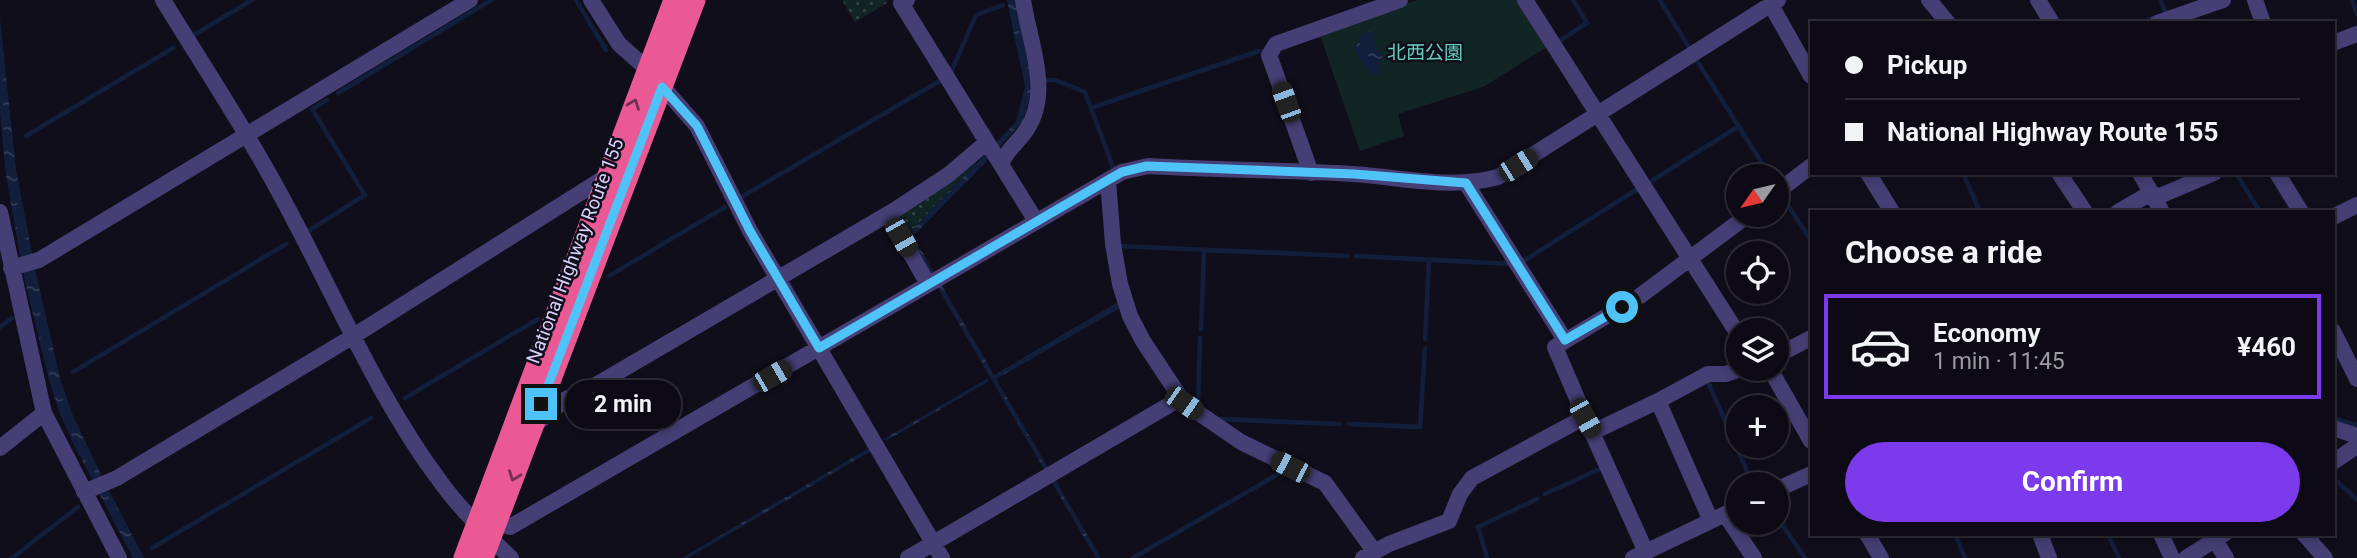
<!DOCTYPE html>
<html lang="en">
<head>
<meta charset="utf-8">
<style>
	:root { --surface:#0d0a15; --page:#1b1822; --text:#f1f3f6; --muted:#9a9aa0; --line:#2d2b34; --accent:#7c3aed }
	body { margin:0; font-family:Roboto,"Noto Sans JP",sans-serif; background:var(--page); color:var(--text); height:100vh; display:flex; flex-direction:column; font-size:26px; white-space:nowrap }
	* { box-sizing:border-box; margin:0 }
	p { font-size:23px; color:var(--muted) }
	.icon { flex:none; width:38px; height:38px; fill:none; stroke:currentColor; stroke-width:2; stroke-linecap:round; stroke-linejoin:round }
	.map { position:relative; flex:1; overflow:hidden }
	.drawer { position:absolute; left:1810px; top:210px; width:525px; height:326px; display:flex; flex-direction:column; background:var(--surface); border-radius:0px; box-shadow:0 4px 10px #0003,0 0 0 2px var(--line) }
	.drawer>* { flex:none }
	.top-card { position:absolute; left:1810px; top:21px; width:525px; height:154px; border-radius:0px; box-shadow:0 4px 10px #0003,0 0 0 2px var(--line); display:grid; align-content:center; height:154px; padding:0 35px; background:var(--surface) }
	.needle { width:46px; rotate:236deg }
	.buttons { position:absolute; left:1726px; top:164px; display:grid; gap:14px }
	.buttons a { display:grid; place-items:center; width:63px; height:63px; border-radius:50%; background:var(--surface); box-shadow:0 4px 10px #0003,0 0 0 2px var(--line); font-size:35px }
	.end { position:absolute; width:32px; height:32px; margin:-16px; border:9px solid #4fc3f7; background:#111; box-shadow:0 0 0 4px #111 }
	.from { border-radius:50% }
	.bubble { position:absolute; height:49px; border-radius:24px; background:var(--surface); box-shadow:0 4px 10px #0003,0 0 0 2px var(--line); font-size:23px; font-weight:700; line-height:49px; text-align:center }
	.car { position:absolute; width:21px; height:42px; margin:-21px -10px; border-radius:9px; box-shadow:0 0 5px 2px #0007; background:linear-gradient(#222 24%,#8ab4d8 0 40%,#222 0 76%,#8ab4d8 0 86%,#222 0) }
	.top-card b { display:flex; align-items:center; gap:24px; height:66px; font-size:26px }
	.top-card b+b { border-top:2px solid var(--line) }
	.top-card i { width:18px; height:18px; background:var(--text) }
	ul { padding:0; list-style:none }
	li { display:flex; align-items:center; gap:21px; height:105px; margin:0 14px 10px; padding:0 21px; border:4px solid transparent; border-radius:0px }
	li div { flex:1 }
	li b { display:block; font-size:26px }
	li em { font-style:normal; font-weight:700 }
	li.selected { border-color:var(--accent) }
	li>.icon { width:63px; height:63px; stroke-width:1.5 }
	h2 { padding:0 35px; font-size:32px; line-height:84px }
	.action { display:flex; gap:14px; margin-top:auto; padding:14px 35px }
	.action a { flex:1; height:80px; border-radius:42px; background:var(--accent); color:#fff; font-size:28px; font-weight:700; line-height:80px; text-align:center }
	.map>svg:first-child { display:block }
</style>
</head>
<body>
<div class="map">
<svg width="2357" height="558" viewBox="0 0 2357 558">
	<defs>
		<pattern id="grass-dots" width="8" height="8" patternUnits="userSpaceOnUse" patternTransform="scale(1.75)"><rect width="8" height="8" fill="#122525"/><path d="M2 2h.1M6 6h.1" fill="none" stroke="#344445" stroke-width="1.8" stroke-linecap="round"/></pattern>
		<pattern id="water-ripples" width="26" height="14" patternUnits="userSpaceOnUse" patternTransform="scale(1.75)"><rect width="26" height="14" fill="#121f3c"/><path d="M2 4q2-2 4 0t4 0M15 11q2-2 4 0t4 0" fill="none" stroke="#343e59"/></pattern>
	</defs>
	<rect width="100%" height="100%" fill="#110e1c"/>
	<!-- grass -->
	<path fill="url(#grass-dots)" d="M 842,0 L 886,0 L 887,3 L 855,22 Z
		M 987,151 L 907,235 L 892,216 Z"/>
	<!-- green -->
	<path fill="#122525" d="M 1417,0 L 1519,0 L 1549,46 L 1483,87 L 1398,114 L 1404,136 L 1360,151 L 1320,35 Z"/>
	<!-- water -->
	<path fill="url(#water-ripples)" d="M 1007,0 L 1018,0 L 1034,82 L 1023,121 L 983,165 L 913,236 L 994,375 L 1120,301 L 1122,307 L 996,379 L 1101,558 L 1096,558 L 907,235 L 1016,122 L 1025,87 Z
		M 0,19 L 16,170 L 35,269 L 61,382 L 73,416 L 106,485 L 144,558 L 133,558 L 73,443 L 59,411 L 48,376 L 24,277 L 6,176 L 0,112 Z
		M 1369,31 L 1374,35 L 1374,41 L 1382,57 L 1377,75 C 1366,71 1359,60 1355,49 L 1361,37 Z
		M 988,378 L 989,381 L 886,441 L 884,439 Z
		M 869,448 L 871,451 L 688,558 L 682,558 Z"/>
	<g fill="none" stroke-linecap="round" stroke-linejoin="round">
		<!-- stream -->
		<path stroke="#121f3c" stroke-width="4.5" d="M 576,0 L 606,50
			M 1660,0 L 1690,49
			M 2160,0 L 2165,11
			M 2352,0 L 2357,14
			M 2140,23 L 2156,17
			M 194,35 L 252,0
			M 1558,42 L 1587,23 L 1573,0
			M 1697,61 L 1771,177
			M 951,72 L 976,15 L 1003,5
			M 1048,80 L 1055,80 L 1085,92 L 1113,167
			M 338,93 L 491,0
			M 1091,108 L 1259,51
			M 26,136 L 173,48
			M 1963,173 L 1980,212
			M 2236,173 L 2260,212
			M 1648,183 L 1739,126
			M 1781,195 L 1811,240
			M 743,196 L 943,79
			M 2151,209 L 2152,212
			M 308,231 L 365,195 L 312,109 L 327,100
			M 1119,243 L 1119,246 L 1347,256
			M 1356,256 L 1512,264
			M 1522,262 L 1639,188
			M 609,276 L 725,207
			M 0,327 L 12,318
			M 1201,329 L 1204,250
			M 1425,339 L 1429,260
			M 73,372 L 286,244
			M 1708,382 L 1753,485
			M 405,398 L 538,319
			M 1198,405 L 1200,338
			M 567,409 L 587,397
			M 2333,418 L 2357,425
			M 1218,419 L 1339,424
			M 1349,424 L 1420,427 L 1425,348
			M 2333,478 L 2357,499
			M 1545,494 L 1602,468 L 1600,465
			M 1776,515 L 1805,558
			M 1955,534 L 1965,558
			M 2108,534 L 2119,558
			M 152,548 L 371,418
			M 12,558 L 78,507
			M 1133,558 L 1285,470
			M 1487,558 L 1478,527 L 1537,499"/>
		<!-- minor -->
		<path stroke="#453f75" stroke-width="16" d="M 163,0 C 207,72 255,144 294,220 C 341,309 381,403 442,484 C 462,511 488,536 511,558
			M 591,0 L 619,44 L 647,69 L 697,126 L 750,231 L 942,558
			M 907,0 L 901,3 L 1036,221
			M 1525,0 L 1738,334
			M 1771,0 L 1771,5 L 1811,76
			M 1929,0 L 1948,23
			M 2038,0 L 2052,23
			M 2255,0 L 2263,23
			M 2157,23 L 2223,0
			M 2333,43 L 2357,34
			M 1001,164 C 1007,149 1019,142 1027,129 C 1052,91 1029,41 1023,0
			M 1311,173 L 1269,55 L 1276,44 L 1400,0
			M 1868,173 L 1892,212
			M 2059,173 L 2085,212
			M 2140,173 L 2162,212
			M 2277,173 L 2301,212
			M 1108,180 L 1113,244 L 1120,284 L 1130,316 L 1143,341 L 1184,403 L 1241,442 L 1325,483 L 1374,551
			M 1466,183 L 1565,340
			M 1776,193 L 1811,166
			M 0,212 L 44,413 L 119,558
			M 2118,212 L 2144,197 L 2162,195 L 2214,173
			M 888,214 L 928,284
			M 2333,217 L 2357,205
			M 11,268 L 39,260 L 470,0
			M 2333,331 L 2357,379
			M 1776,356 L 1811,338
			M 1770,369 L 1811,441
			M 1658,401 L 1711,521
			M 1585,417 L 1555,347 L 1640,296 L 1748,215
			M 534,426 L 566,399 L 596,385 L 895,210 L 948,175 L 987,142
			M 2333,428 L 2357,436
			M 1593,432 L 1658,401 L 1708,374 L 1726,374 L 1740,369
			M 0,448 L 44,413
			M 2333,462 L 2357,446
			M 1776,490 L 1811,474
			M 84,492 L 117,478 L 352,337 L 607,176
			M 1725,514 L 1754,558
			M 498,523 L 510,527 L 1122,172 L 1148,166 C 1216,170 1285,170 1353,174 C 1400,177 1451,190 1498,177 L 1778,0
			M 1867,534 L 1881,558
			M 2040,534 L 2049,558
			M 2161,534 L 2172,558
			M 2304,534 L 2325,558
			M 2215,540 L 2226,558
			M 908,558 L 1181,398
			M 1363,558 L 1389,544 L 1449,521 L 1460,494 L 1472,478 L 1585,417 L 1646,552
			M 1633,558 L 1738,508
			M 2186,558 L 2224,534"/>
		<!-- highway -->
		<path stroke="#ea5994" stroke-width="21" d="M 464,558 L 674,0
			M 483,558 L 695,0"/>
	</g>
	<!-- one-way arrows -->
	<defs><path id="oneway-chevron" d="M-2-3.5L2.5 0L-2 3.5" fill="none" stroke-width="1.6" stroke-linecap="round" stroke-linejoin="round" transform="scale(1.75)"/></defs>
	<g stroke="#733052">
		<use href="#oneway-chevron" transform="translate(634 104) rotate(-69)"/>
		<use href="#oneway-chevron" transform="translate(514 476) rotate(110)"/>
	</g>
	<g fill="none" stroke-linecap="round" stroke-linejoin="round">
		<!-- route -->
		<path stroke="#4fc3f7" stroke-width="9" d="M 541,404 L 662,87 L 697,126 L 750,231 L 819,348 L 1108,180 L 1122,172 L 1147,166 L 1354,174 L 1466,183 L 1565,340 L 1622,307"/>
	</g>
	<g text-anchor="middle" dominant-baseline="central" stroke-width="5" stroke-linejoin="round" paint-order="stroke">
		<!-- park labels -->
		<g font-size="19" fill="#65cfbc" stroke="#110e1c">
			<text x="1425" y="52">北西公園</text>
		</g>
		<!-- street labels -->
		<g font-size="19" fill="#d7cff9" stroke="#110e1c">
			<text transform="translate(575 251) rotate(-69)">National Highway Route 155</text>
		</g>
	</g>
</svg>
<div class="buttons">
<a><svg class="needle" viewBox="-14 -14 28 28"><path d="M0-13l5 13h-10z" fill="#e53935"/><path d="M0 13l5-13h-10z" fill="#9a9aa0"/></svg></a>
<a><svg class="icon" aria-label="locate" viewBox="0 0 24 24"><circle cx="12" cy="12" r="6"/><path d="M12 2v4M12 18v4M2 12h4M18 12h4"/></svg></a>
<a><svg class="icon" aria-label="layers" viewBox="0 0 24 24"><path d="M12 4l9 5-9 5-9-5zM3 14l9 5 9-5"/></svg></a>
<a>+</a>
<a>−</a>
</div>
<i class="end from" style="left:1622px;top:307px"></i>
<i class="end" style="left:541px;top:404px"></i>
<div class="bubble" style="left:565px;top:380px;width:116px">2 min</div>
<i class="car" style="left:1286px;top:102px;rotate:340deg"></i>
<i class="car" style="left:1518px;top:165px;rotate:58deg"></i>
<i class="car" style="left:901px;top:237px;rotate:150deg"></i>
<i class="car" style="left:772px;top:376px;rotate:60deg"></i>
<i class="car" style="left:1184px;top:403px;rotate:125deg"></i>
<i class="car" style="left:1585px;top:418px;rotate:151deg"></i>
<i class="car" style="left:1290px;top:467px;rotate:297deg"></i>
<div class="top-card">
<b><i class="from"></i>Pickup</b>
<b><i></i>National Highway Route 155</b>
</div>
<section class="drawer">
<h2>Choose a ride</h2>
<ul>
<li class="selected"><svg class="icon" aria-label="car" viewBox="0 0 24 24"><path d="M5 17H2v-5l4-1 3-4h7l3 4 3 1v5h-3M9 17h6M6 11h13"/><circle cx="7" cy="17" r="2"/><circle cx="17" cy="17" r="2"/></svg><div><b>Economy</b><p>1 min · 11:45</p></div><em>¥460</em></li>
</ul>
<div class="action"><a>Confirm</a></div>
</section>
</div>
</body>
</html>
